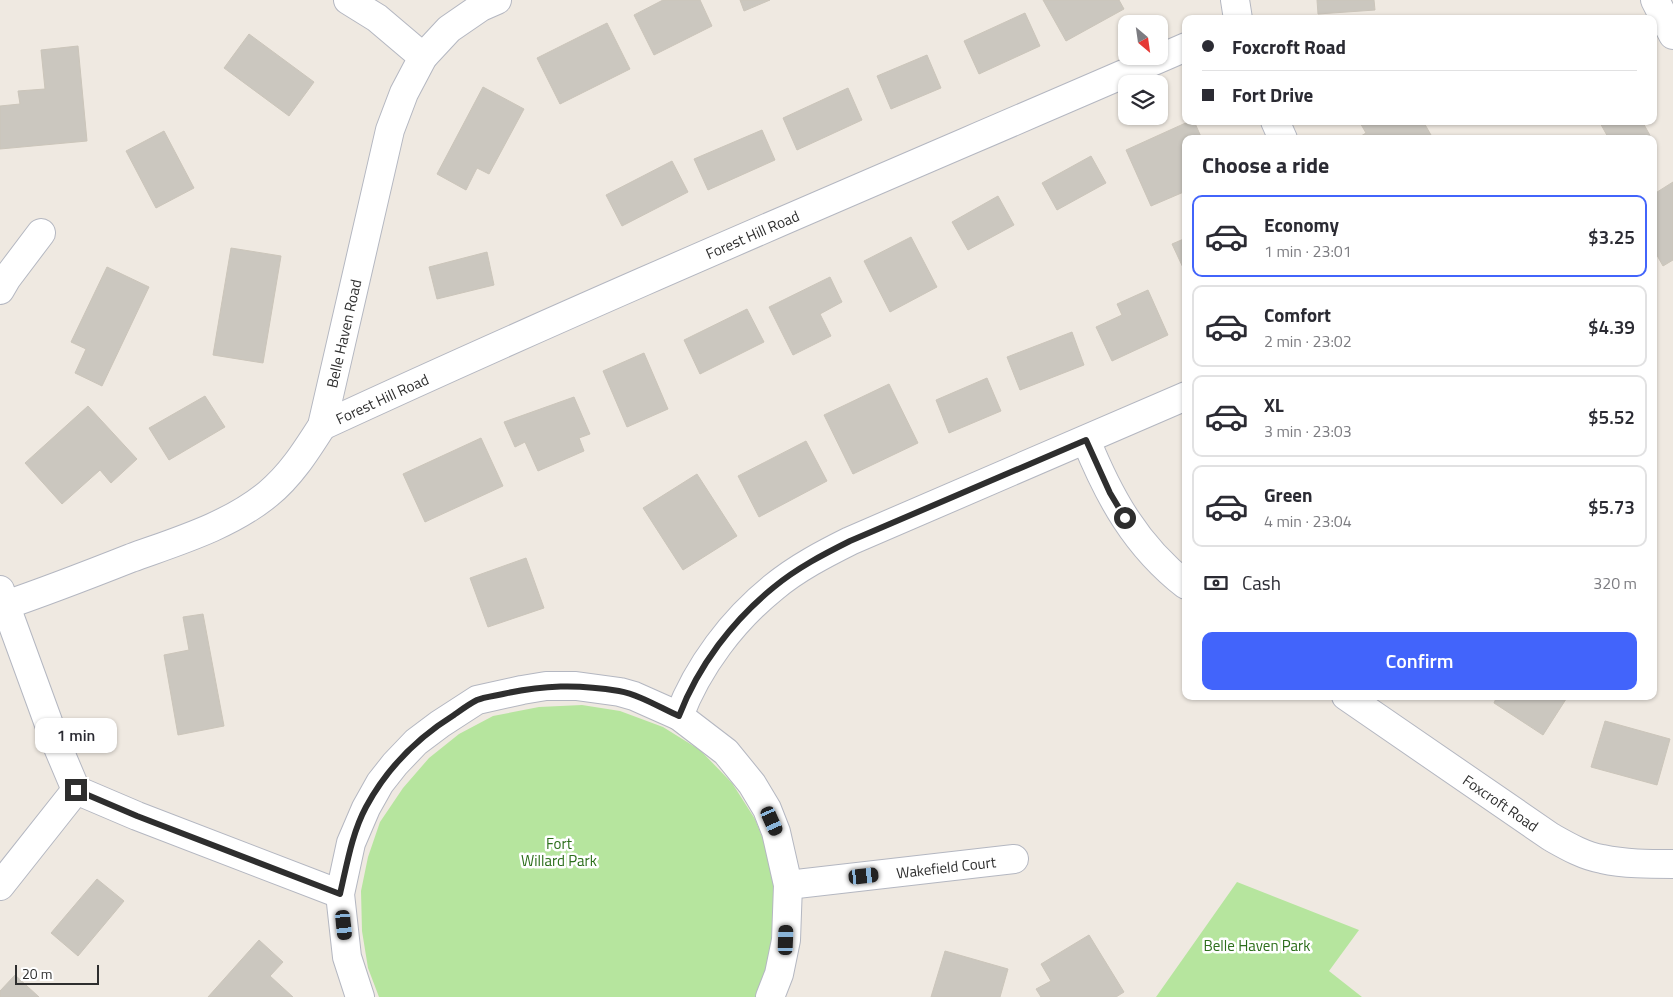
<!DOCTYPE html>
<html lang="en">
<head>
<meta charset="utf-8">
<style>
	:root { --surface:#fff; --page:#f2f2f3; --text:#2b2b33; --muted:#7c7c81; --line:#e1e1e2; --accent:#4264fb }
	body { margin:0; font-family:"Titillium Web",sans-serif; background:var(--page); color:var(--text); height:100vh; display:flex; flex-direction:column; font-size:19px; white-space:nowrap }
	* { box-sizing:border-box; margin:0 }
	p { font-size:16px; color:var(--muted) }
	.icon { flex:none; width:28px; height:28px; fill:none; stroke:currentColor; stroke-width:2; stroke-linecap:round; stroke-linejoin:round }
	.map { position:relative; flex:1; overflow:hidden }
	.drawer { position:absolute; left:1182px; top:135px; width:475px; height:565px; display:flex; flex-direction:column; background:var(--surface); border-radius:10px; box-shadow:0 1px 4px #0004 }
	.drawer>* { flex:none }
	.guide { position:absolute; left:1182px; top:15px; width:475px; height:110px; border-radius:10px; box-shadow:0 1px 4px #0004; display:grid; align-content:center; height:110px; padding:0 20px; background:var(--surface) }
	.needle { width:32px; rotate:151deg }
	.buttons { position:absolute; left:1118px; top:15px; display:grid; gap:10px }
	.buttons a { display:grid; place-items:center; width:50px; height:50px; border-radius:10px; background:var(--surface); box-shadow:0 1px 4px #0004; font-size:25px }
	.scale { position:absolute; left:15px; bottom:12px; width:84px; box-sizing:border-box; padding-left:5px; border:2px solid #2e2e2e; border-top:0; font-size:14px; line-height:18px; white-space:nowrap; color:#2e2e2e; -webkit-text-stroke:4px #fff; paint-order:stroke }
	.end { position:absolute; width:22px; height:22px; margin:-11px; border:6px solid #2e2e2e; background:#fff; box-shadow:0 0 0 2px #fff }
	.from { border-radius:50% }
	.bubble { position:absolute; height:35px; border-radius:10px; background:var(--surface); box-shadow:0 1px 4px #0004; font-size:16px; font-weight:600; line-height:35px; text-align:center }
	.car { position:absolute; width:15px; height:30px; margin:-15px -8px; border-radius:6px; box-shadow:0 0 4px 1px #0007; background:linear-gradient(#222 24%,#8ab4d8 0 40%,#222 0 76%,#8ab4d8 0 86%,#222 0) }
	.guide b { display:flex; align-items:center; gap:18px; height:48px; font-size:19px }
	.guide b+b { border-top:1px solid var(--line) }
	.guide i { width:12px; height:12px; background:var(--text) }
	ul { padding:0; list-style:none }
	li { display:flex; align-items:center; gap:15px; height:82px; margin:0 10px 8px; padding:0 10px; border:2px solid var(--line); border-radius:10px }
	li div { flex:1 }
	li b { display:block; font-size:19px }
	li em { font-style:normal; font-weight:600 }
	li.active { border-color:var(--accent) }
	li>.icon { width:45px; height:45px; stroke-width:1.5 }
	h2 { padding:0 20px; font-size:22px; line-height:60px }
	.pay { display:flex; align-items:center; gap:12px; height:55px; padding:0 20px; font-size:19px }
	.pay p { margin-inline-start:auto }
	.action { display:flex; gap:10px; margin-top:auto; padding:10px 20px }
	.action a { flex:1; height:58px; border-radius:10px; background:var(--accent); color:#fff; font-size:20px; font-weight:600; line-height:58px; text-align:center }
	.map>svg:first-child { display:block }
</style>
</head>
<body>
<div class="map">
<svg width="1673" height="997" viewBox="0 0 1673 997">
	<rect width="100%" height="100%" fill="#efe9e1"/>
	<!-- green -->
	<path fill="#b6e59e" d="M 582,705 L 620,711 L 663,727 L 700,750 L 732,783 L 755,819 L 770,857 L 778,902 L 772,950 L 761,990 L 757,997 L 379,997 L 368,968 L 362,931 L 361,891 L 368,857 L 380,822 L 403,788 L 429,758 L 459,734 L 493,716 L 539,707 Z
		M 1237,882 L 1359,930 L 1329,971 L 1362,997 L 1156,997 Z"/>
	<!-- building -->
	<path fill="#cbc7bf" stroke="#cbc5ba" d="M 663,0 L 700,0 L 712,26 L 654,55 L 634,15 Z
		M 740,0 L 770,0 L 744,11 Z
		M 1043,0 L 1119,0 L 1124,9 L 1066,41 Z
		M 1317,0 L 1374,0 L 1375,10 L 1318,14 Z
		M 1025,13 L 1040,46 L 979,74 L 964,41 Z
		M 607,23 L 630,69 L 560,104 L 537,58 Z
		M 249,34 L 314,82 L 289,116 L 224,68 Z
		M 78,46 L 87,141 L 0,149 L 0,106 L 20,104 L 18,91 L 45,89 L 41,50 Z
		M 927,55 L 941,88 L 891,109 L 877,76 Z
		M 483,87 L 524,109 L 489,174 L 477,168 L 466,190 L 437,174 Z
		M 848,88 L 862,120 L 797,150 L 783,118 Z
		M 1190,121 L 1194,121 L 1202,139 L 1186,139 L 1186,191 L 1151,206 L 1126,150 Z
		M 1359,121 L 1423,121 L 1431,135 L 1425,139 L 1356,139 L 1366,133 Z
		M 1599,121 L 1642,121 L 1652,139 L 1609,139 Z
		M 762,130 L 775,160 L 708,190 L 694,159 Z
		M 164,131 L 194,188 L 156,208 L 126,151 Z
		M 1091,156 L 1106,183 L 1057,210 L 1042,183 Z
		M 672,161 L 688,192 L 622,226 L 606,195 Z
		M 1673,182 L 1673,260 L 1663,266 L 1654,250 L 1654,194 Z
		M 998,196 L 1014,225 L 968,250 L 952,222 Z
		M 911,237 L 937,287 L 890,312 L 864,261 Z
		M 1186,238 L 1186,274 L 1172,244 Z
		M 231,248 L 281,256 L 263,363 L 213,355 Z
		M 487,252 L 494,285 L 437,299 L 429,267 Z
		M 107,267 L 149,287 L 102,386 L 75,373 L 86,349 L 71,342 Z
		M 830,277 L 842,302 L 820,314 L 831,336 L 793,355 L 769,307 Z
		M 1148,290 L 1168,335 L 1112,361 L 1096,327 L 1122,315 L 1117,304 Z
		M 747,309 L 764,342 L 700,374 L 684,340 Z
		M 1072,332 L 1084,365 L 1020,390 L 1007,357 Z
		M 644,353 L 668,409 L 627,427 L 603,371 Z
		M 987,378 L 1001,411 L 949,433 L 936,400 Z
		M 889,384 L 918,443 L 853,474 L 824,415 Z
		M 205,396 L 225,427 L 169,460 L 149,428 Z
		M 574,397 L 590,434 L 579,438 L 584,451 L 538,471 L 525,442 L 515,447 L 504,422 Z
		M 88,406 L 137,459 L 111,483 L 100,470 L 62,504 L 25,463 Z
		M 481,438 L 503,486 L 425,522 L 403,474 Z
		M 806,441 L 827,481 L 759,517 L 738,476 Z
		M 697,474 L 737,536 L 683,570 L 643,508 Z
		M 526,558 L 544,608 L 488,627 L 470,578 Z
		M 203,614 L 224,726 L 178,735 L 164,655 L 189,650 L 183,617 Z
		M 1497,696 L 1568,696 L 1543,735 L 1494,703 Z
		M 1605,721 L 1670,739 L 1657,785 L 1591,767 Z
		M 97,879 L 124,901 L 78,956 L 51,933 Z
		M 1089,935 L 1124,992 L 1116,997 L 1041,997 L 1036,989 L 1051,981 L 1041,964 Z
		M 259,940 L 283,962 L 270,976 L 293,997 L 208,997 Z
		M 945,951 L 1008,969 L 1000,997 L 931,997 Z
		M 15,975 L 39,997 L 0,997 L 0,991 Z"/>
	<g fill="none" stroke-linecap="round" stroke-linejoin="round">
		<defs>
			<g id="street">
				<path d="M 348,0 L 377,18 L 423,57"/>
				<path d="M 1235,0 L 1238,19"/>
				<path d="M 1655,0 L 1673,35"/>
				<path d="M 1275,121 L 1283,139"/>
				<path d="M 0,290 L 7,278 L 41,233"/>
				<path id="s1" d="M 322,426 C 607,294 898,172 1186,47"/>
				<path d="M 1086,440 C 1109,497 1136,546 1186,585"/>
				<path d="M 0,590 L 54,738 L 76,790"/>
				<path id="s2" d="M 0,607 C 44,592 88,575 131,558 C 178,541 229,526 268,494 C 291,475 306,451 322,426 L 390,130 L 404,93 L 423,57 L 449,29 L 481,7 L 497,0"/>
				<path id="s3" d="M 1346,696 L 1551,837 C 1567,846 1584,856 1602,859 C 1625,864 1649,864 1673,864"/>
				<path d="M 679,716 C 698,666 733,620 774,587 C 797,568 824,554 850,541 L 1186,396"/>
				<path d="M 76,790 L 137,816 L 340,894"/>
				<path id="s4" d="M 788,885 L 1014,859"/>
				<path d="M 0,886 L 76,790"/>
				<path d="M 360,997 L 347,957 L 340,894 L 351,843 L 366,808 L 380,783 L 395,764 L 416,742 L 440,724 L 477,700 L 522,690 L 546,686 L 576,686 L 620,692 L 634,696 L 679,716 L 726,752 L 752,784 L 767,809 L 776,832 L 788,885 L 786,940 L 779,974 L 770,997"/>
			</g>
		</defs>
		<!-- street casing -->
		<use href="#street" stroke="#b4b7c1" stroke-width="30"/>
		<!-- street -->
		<use href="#street" stroke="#fff" stroke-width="28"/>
	</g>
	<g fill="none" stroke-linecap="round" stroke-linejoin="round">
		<!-- route -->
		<path stroke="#2e2e2e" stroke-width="6" d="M 76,790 L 137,816 L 340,894 C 347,864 352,833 366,807 C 387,768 417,738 454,715 C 461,710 469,704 477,700 C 484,697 494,696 503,694 C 543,685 578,684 619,691 C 640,695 659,707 679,716 C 698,666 733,620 774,587 C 797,568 824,554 850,541 L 1086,440 L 1110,493 L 1125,518"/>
	</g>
	<g text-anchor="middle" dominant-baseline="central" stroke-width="5" stroke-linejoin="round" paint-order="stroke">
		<!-- street labels -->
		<g font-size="15" fill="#2e2e2e" stroke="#fff">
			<text stroke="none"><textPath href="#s1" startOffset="471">Forest Hill Road</textPath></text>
			<text stroke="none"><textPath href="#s2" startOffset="474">Belle Haven Road</textPath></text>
			<text stroke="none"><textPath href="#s1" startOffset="66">Forest Hill Road</textPath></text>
			<text stroke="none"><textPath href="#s3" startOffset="188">Foxcroft Road</textPath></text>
			<text stroke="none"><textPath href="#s4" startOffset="159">Wakefield Court</textPath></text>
		</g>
		<!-- park labels -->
		<g font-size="15" fill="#2c6e1b" stroke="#fff">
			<text x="559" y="843">Fort<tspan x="559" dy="17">Willard Park</tspan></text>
			<text x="1257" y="945">Belle Haven Park</text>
		</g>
	</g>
</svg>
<div class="buttons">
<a><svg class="needle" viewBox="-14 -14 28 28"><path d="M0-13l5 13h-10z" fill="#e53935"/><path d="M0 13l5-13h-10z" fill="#7c7c81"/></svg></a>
<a><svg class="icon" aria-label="layers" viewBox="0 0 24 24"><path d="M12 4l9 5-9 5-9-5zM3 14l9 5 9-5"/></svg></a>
</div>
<div class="scale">20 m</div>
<i class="end from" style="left:1125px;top:518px"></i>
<i class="end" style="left:76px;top:790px"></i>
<div class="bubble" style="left:35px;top:718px;width:82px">1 min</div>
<i class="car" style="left:772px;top:821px;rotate:156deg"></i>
<i class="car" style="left:864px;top:876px;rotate:84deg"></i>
<i class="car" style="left:344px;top:925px;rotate:174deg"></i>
<i class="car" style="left:786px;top:940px;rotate:2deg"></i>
<div class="guide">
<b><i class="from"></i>Foxcroft Road</b>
<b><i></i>Fort Drive</b>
</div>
<section class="drawer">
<h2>Choose a ride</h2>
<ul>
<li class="active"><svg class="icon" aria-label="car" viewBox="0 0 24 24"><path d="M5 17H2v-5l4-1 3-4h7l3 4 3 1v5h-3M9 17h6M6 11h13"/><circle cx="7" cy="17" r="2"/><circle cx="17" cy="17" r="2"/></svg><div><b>Economy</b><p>1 min · 23:01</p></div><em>$3.25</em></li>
<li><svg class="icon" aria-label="car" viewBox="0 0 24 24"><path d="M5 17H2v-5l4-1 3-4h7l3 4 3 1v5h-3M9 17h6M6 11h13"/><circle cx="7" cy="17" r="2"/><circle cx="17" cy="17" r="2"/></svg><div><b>Comfort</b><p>2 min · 23:02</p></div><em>$4.39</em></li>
<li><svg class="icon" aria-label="car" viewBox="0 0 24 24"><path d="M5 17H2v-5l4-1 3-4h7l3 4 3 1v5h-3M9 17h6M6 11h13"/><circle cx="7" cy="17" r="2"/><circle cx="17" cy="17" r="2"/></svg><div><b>XL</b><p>3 min · 23:03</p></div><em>$5.52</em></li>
<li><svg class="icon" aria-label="car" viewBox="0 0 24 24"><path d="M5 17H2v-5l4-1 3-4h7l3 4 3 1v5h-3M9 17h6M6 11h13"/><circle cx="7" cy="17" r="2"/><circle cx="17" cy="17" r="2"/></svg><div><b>Green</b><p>4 min · 23:04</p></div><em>$5.73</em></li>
</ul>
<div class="pay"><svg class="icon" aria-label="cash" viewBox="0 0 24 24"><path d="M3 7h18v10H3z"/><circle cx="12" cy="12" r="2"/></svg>Cash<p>320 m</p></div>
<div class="action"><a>Confirm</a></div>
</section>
</div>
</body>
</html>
